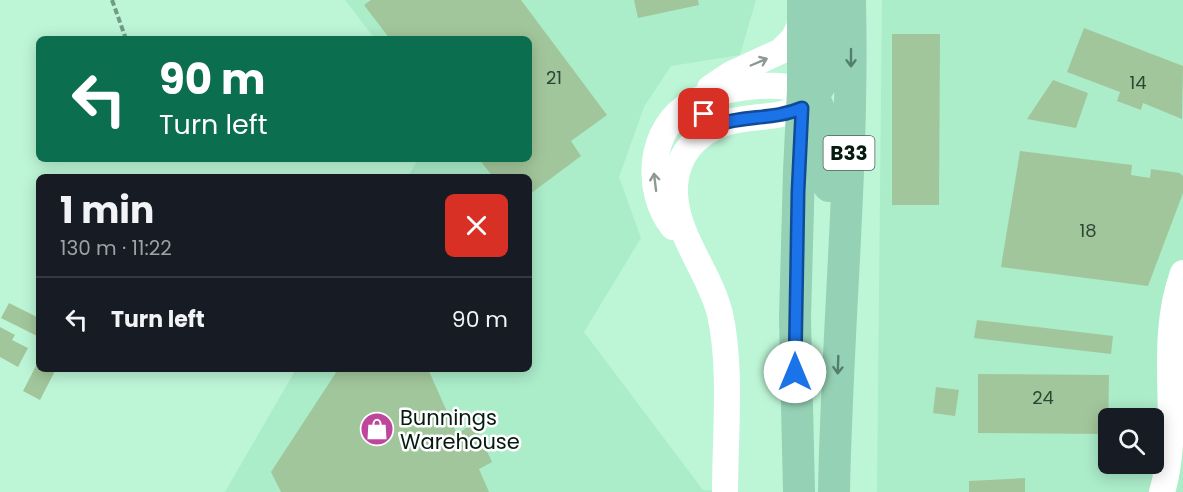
<!DOCTYPE html>
<html lang="en">
<head>
<meta charset="utf-8">
<style>
  body { margin:0; font-family:Poppins,sans-serif; background:#20242c; color:#f1f3f6; height:100vh; display:flex; flex-direction:column; font-size:22px; white-space:nowrap }
  * { box-sizing:border-box; margin:0 }
  p { font-size:20px; color:#9ea1a6 }
  .icon { flex:none; width:33px; height:33px; fill:none; stroke:currentColor; stroke-width:2; stroke-linecap:round; stroke-linejoin:round }
  .map { position:relative; flex:1; overflow:hidden }
  .details { position:absolute; left:36px; top:174px; width:496px; height:198px; display:flex; flex-direction:column; background:#171b24; border-radius:9px; box-shadow:0 3px 15px #0003 }
  .details>* { flex:none }
  .guide { position:absolute; left:36px; top:36px; width:496px; height:126px; border-radius:9px; box-shadow:0 3px 15px #0003; background:#0b6e4f; color:#fff; overflow:hidden }
  .fabs { position:absolute; left:1098px; top:408px; display:grid; gap:12px }
  .fabs a { display:grid; place-items:center; width:66px; height:66px; border-radius:9px; background:#171b24; box-shadow:0 3px 15px #0003; font-size:30px }
  .pin { position:absolute; display:grid; place-items:center; width:51px; height:51px; color:#fff; margin:-26px; border-radius:12px; box-shadow:0 3px 9px #0006 }
  .me { position:absolute; width:66px; margin:-33px; rotate:0deg; stroke-linejoin:round; filter:drop-shadow(0 0 4px #0008) }
  .turn { display:flex; align-items:center; gap:21px; height:126px; padding:0 24px; font-size:27px }
  .turn .icon { width:78px; height:78px; stroke-width:2.5 }
  .turn b { display:block; font-size:42px; line-height:51px }
  .round { display:grid; place-items:center; flex:none; width:63px; height:63px; border-radius:9px; background:#20242c }
  .overview { display:flex; align-items:center; justify-content:space-between; height:102px; padding:0 24px }
  h1 { font-size:36px; font-weight:700; line-height:45px }
  ul { padding:0; list-style:none }
  li { display:flex; align-items:center; gap:18px; height:84px; padding:0 24px; border-top:2px solid #363941 }
  li div { flex:1 }
  li b { display:block; font-size:22px }
  li em { font-style:normal }
  .map>svg:first-child { display:block }
</style>
</head>
<body>
<div class="map">
<svg width="1183" height="492" viewBox="0 0 1183 492">
  <rect width="100%" height="100%" fill="#bdf6d7"/>
  <path fill="#abecc9" fill-rule="evenodd" d="M345,0H756L740,55L671,66L644,107L619,177L641,238L584,332L703,490L745,492H225L296,369H530V177H408L418,159H530V39H375Z
    M882,0H1183V492H877ZM1108,418H1154V464H1108Z"/>
  <path fill="#a2c69b" d="M371,0H521L607,115L571,141L581,156L530,194V177H493L479,159H530V39H390L364,5Z
    M634,0H698L699,5L638,18Z
    M1084,28L1183,66L1182,119L1143,103L1141,110L1117,101L1120,92L1067,72Z
    M892,34H940L939,205H892Z
    M1053,80L1088,93L1076,128L1027,119Z
    M1020,151L1132,165L1131,175L1150,178L1151,169L1180,173L1183,176V193L1148,286L1001,267Z
    M9,303L39,318V337L1,318Z
    M977,320L1113,336L1111,354L974,338Z
    M0,327L15,335L12,340L28,348L18,367L0,357Z
    M39,360V369H56L40,400L23,391Z
    M342,369H428L457,434L474,423L492,462L479,469L489,492H281L271,472L337,371Z
    M978,374L1109,375L1108,434L978,433Z
    M936,387L959,390L955,416L933,413Z
    M1025,478V492H969V481Z"/>
  <g fill="none" stroke-linecap="round" stroke-linejoin="round">
    <path stroke="#719b85" stroke-width="4" stroke-dasharray="6 3" stroke-linecap="butt" d="M112,0L126,39"/>
    <path stroke="#fff" stroke-width="26" d="M710,88L731,74L781,51L793,39L804,18
      M673,227C644,191 648,127 692,103C721,87 772,81 803,90
      M725,492C725,436 732,368 720,314C710,273 677,237 675,194C674,174 681,154 695,141C729,109 763,124 802,108
      M1162,492C1183,423 1156,347 1183,273"/>
    <path stroke="#95d1b5" stroke-width="32" d="M803,90C828,101 830,162 829,186
      M802,108C836,76 829,42 829,0
      M799,492L795,318L799,171L803,90V0
      M834,492C837,328 854,164 850,0"/>
  </g>
  <defs><path id="oneway-shaft" d="M-6 0H5M1.5-3L5.5 0L1.5 3" fill="none" stroke-width="1.6" stroke-linecap="round" stroke-linejoin="round" transform="scale(1.5)"/></defs>
  <g stroke="#547f6b">
    <use href="#oneway-shaft" transform="translate(851 58) rotate(90)"/>
    <use href="#oneway-shaft" transform="translate(838 365) rotate(92)"/>
  </g>
  <g stroke="#8e9894">
    <use href="#oneway-shaft" transform="translate(759 62) rotate(-23)"/>
    <use href="#oneway-shaft" transform="translate(655 182) rotate(-97)"/>
  </g>
  <g fill="none" stroke-linecap="round" stroke-linejoin="round">
    <defs>
      <path id="route" d="M704,114L716,125C744,115 774,120 802,108L798,192L795,372"/>
    </defs>
    <use href="#route" stroke="#114b97" stroke-width="15"/>
    <use href="#route" stroke="#1a73e8" stroke-width="10"/>
  </g>
  <defs>
    <symbol id="shop-disc" viewBox="-11 -11 22 22"><circle r="9.5" fill="#be479c" stroke="#fff"/><path d="M-5-2.5h2.3a2.7 3.5 0 0 1 5.4 0H5L5.5 6h-11ZM-1.5-2.5h3a1.5 2.3 0 0 0-3 0Z" fill="#fff"/></symbol>
  </defs>
  <g fill-rule="evenodd">
    <use href="#shop-disc" x="358" y="410" width="38" height="38"/>
  </g>
  <g text-anchor="middle" dominant-baseline="central" stroke-width="5" stroke-linejoin="round" paint-order="stroke">
    <g font-size="18" fill="#2c4634">
      <text x="554" y="77">21</text>
      <text x="1138" y="82">14</text>
      <text x="1088" y="230">18</text>
      <text x="1043" y="397">24</text>
    </g>
    <rect fill="#fff" stroke="#505f58" stroke-width="1.5" x="823.5" y="136" width="51" height="34" rx="4.5"/>
    <g font-size="20" font-weight="bold" fill="#051b11">
      <text x="849" y="153">B33</text>
    </g>
    <g font-size="21" fill="#051b11" stroke="#fff" text-anchor="start">
      <text x="400" y="417">Bunnings<tspan x="400" dy="24">Warehouse</tspan></text>
    </g>
  </g>
</svg>
<div class="fabs">
<a><svg class="icon" aria-label="search" viewBox="0 0 24 24"><circle cx="10" cy="10" r="6"/><path d="M15 15l6 6"/></svg></a>
</div>
<div class="pin" style="left:704px;top:114px;background:#d93025"><svg class="icon" aria-label="arrive" viewBox="0 0 24 24"><path d="M6 21V4h12l-3 4 3 4H6"/></svg></div>
<svg class="me" style="left:795px;top:372px" viewBox="-20 -20 40 40"><circle r="19" fill="#fff"/><path d="M0-13L10 11 0 6-10 11z" fill="#1a73e8"/></svg>
<div class="guide">
<div class="turn"><svg class="icon" aria-label="left" viewBox="0 0 24 24"><path d="M17 20v-9H6M10 6l-5 5 5 5"/></svg><div><b>90 m</b>Turn left</div></div>
</div>
<section class="details">
<div class="overview"><div><h1>1 min</h1><p>130 m · 11:22</p></div><a class="round" style="background:#d93025;color:#fff"><svg class="icon" aria-label="close" viewBox="0 0 24 24"><path d="M6 6l12 12M18 6L6 18"/></svg></a></div>
<ul>
<li><svg class="icon" aria-label="left" viewBox="0 0 24 24"><path d="M17 20v-9H6M10 6l-5 5 5 5"/></svg><div><b>Turn left</b></div><em>90 m</em></li>
</ul>
</section>
</div>
</body>
</html>
